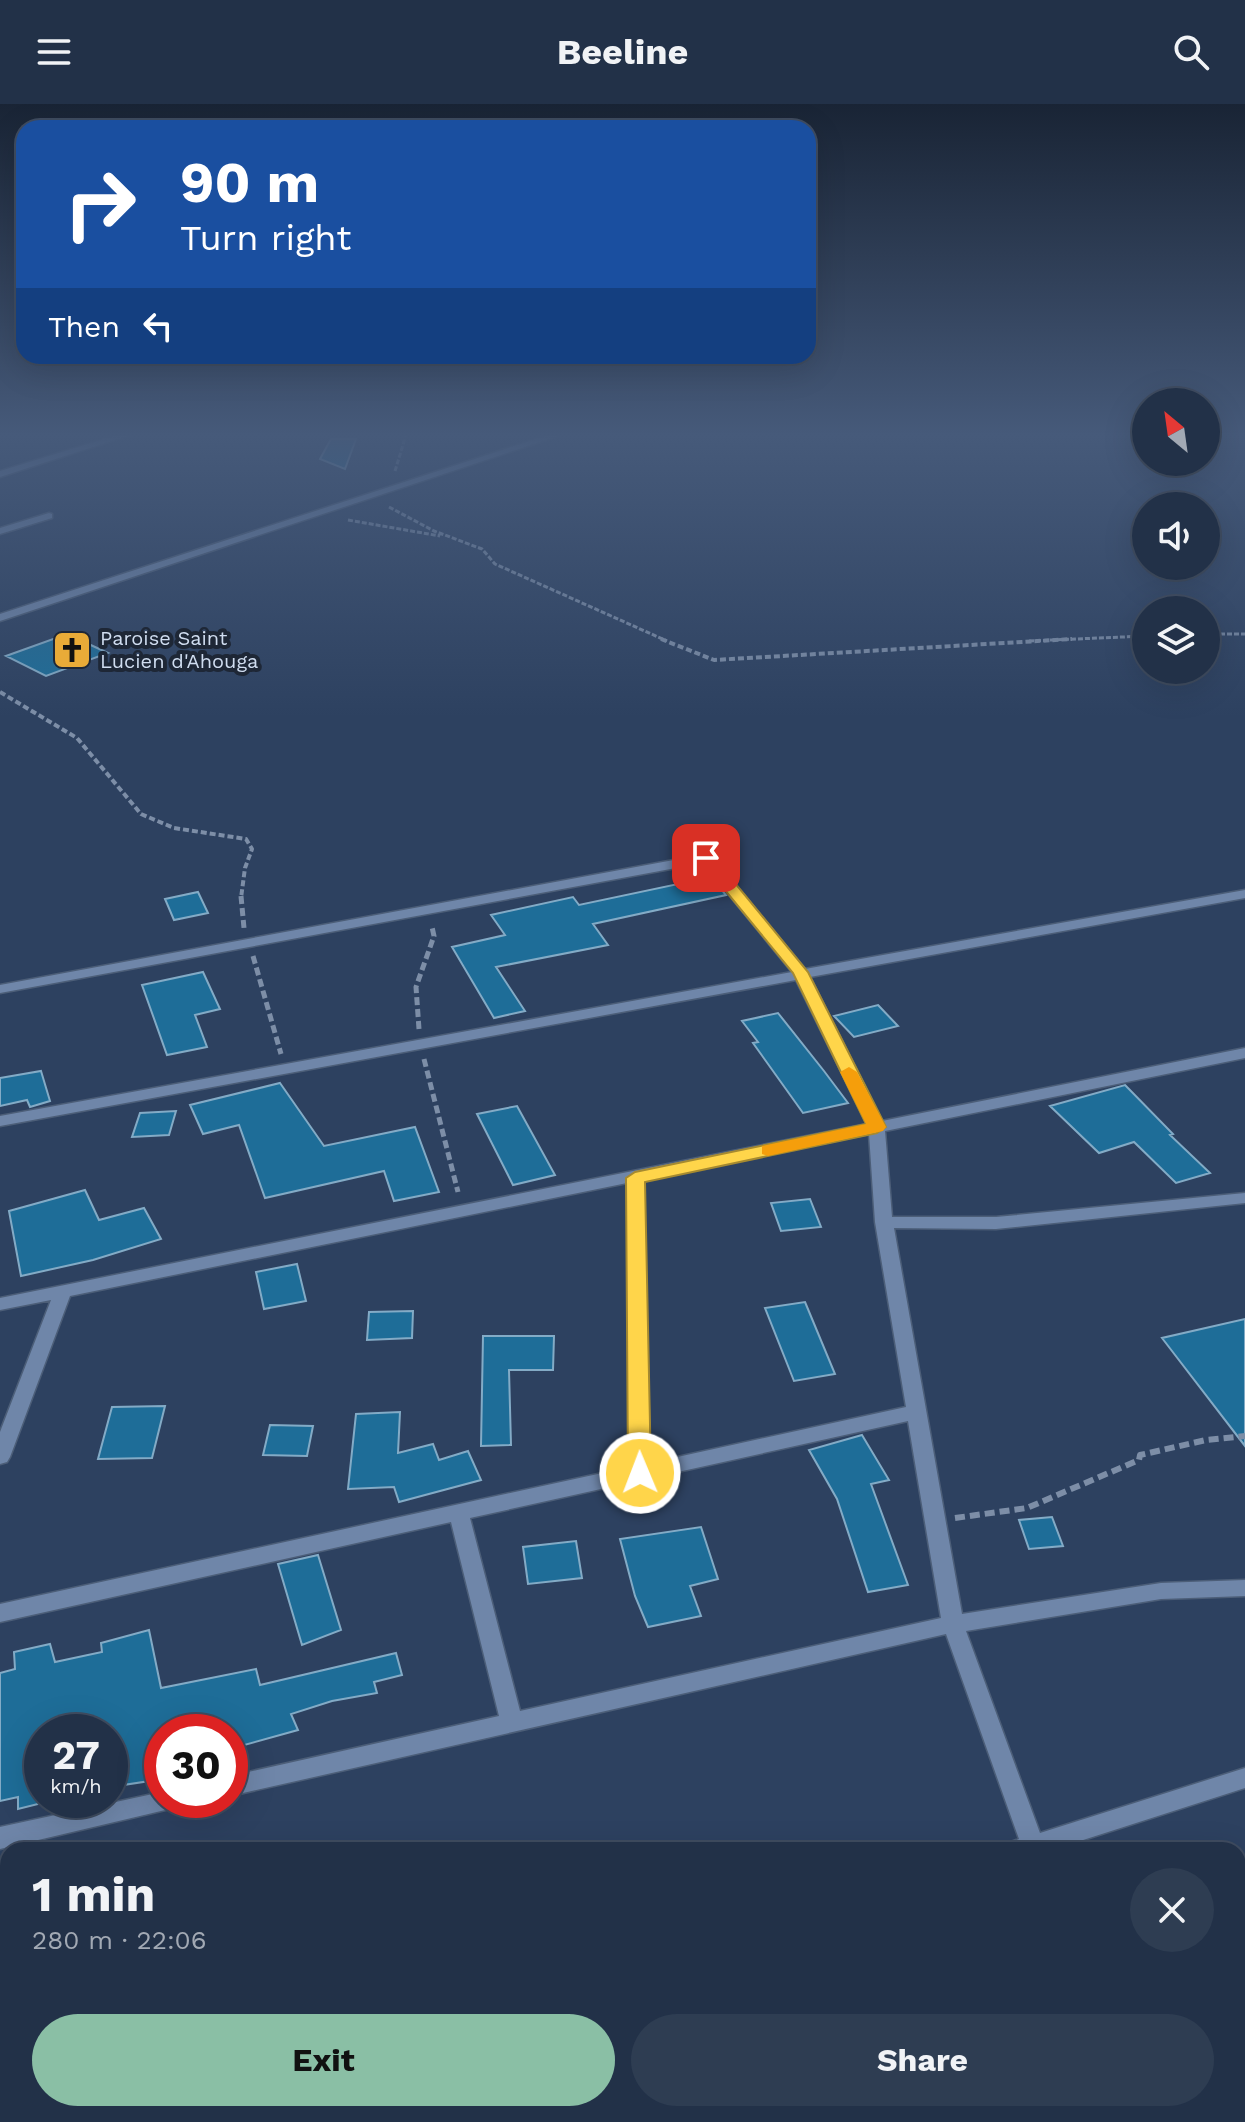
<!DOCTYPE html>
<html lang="en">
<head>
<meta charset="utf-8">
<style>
  body { margin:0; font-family:"Work Sans",sans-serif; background:#2e3d52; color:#f1f3f6; height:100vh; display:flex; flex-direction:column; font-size:30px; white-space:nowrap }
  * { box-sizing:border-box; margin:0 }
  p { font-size:26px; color:#a2a9b4 }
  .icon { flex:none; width:44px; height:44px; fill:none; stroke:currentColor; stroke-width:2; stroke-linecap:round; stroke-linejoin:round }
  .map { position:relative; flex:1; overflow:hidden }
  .side { position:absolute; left:0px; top:1738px; width:1246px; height:280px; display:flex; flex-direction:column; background:#223148; border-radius:24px 24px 0 0; box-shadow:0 8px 32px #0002,0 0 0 2px #3f4c60 }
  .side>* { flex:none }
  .top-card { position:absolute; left:16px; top:16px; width:800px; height:244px; border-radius:24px; box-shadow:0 8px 32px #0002,0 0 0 2px #3f4c60; background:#1a4fa0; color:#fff; overflow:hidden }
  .needle { width:52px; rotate:331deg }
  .tools { position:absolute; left:1132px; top:284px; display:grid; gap:16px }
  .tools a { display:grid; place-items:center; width:88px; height:88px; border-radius:50%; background:#223148; box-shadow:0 8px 32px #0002,0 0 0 2px #3f4c60; font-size:40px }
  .speed { position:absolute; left:24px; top:1610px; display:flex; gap:16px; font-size:40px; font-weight:700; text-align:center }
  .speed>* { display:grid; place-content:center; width:104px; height:104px; border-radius:50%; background:#223148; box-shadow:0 8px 32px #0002,0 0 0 2px #3f4c60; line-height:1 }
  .speed small { font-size:20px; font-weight:400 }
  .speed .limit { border:12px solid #d22; background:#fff; color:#111 }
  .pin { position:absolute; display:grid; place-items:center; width:68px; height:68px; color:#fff; margin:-34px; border-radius:16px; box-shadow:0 4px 12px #0006 }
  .me { position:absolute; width:88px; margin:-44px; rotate:359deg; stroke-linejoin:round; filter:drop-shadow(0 0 6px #0008) }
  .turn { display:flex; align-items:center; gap:28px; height:168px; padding:0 32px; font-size:36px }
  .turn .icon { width:104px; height:104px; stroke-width:2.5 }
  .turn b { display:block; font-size:56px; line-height:68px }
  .then { display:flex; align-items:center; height:76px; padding:0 32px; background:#0003; gap:16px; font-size:30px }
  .round { display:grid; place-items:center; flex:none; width:84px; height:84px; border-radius:42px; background:#2e3d52 }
  .headline { display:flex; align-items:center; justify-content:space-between; height:136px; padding:0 32px }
  h1 { font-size:48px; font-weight:700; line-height:60px }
  .primary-button { display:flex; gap:16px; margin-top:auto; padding:16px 32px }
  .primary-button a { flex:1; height:92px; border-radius:48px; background:#8abfa5; color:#111; font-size:32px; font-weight:700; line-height:92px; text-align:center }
  .primary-button a+a { background:#2e3d52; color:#f1f3f6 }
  header { display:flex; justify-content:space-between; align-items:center; height:104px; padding:0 32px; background:#223148; font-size:36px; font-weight:700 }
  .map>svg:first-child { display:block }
</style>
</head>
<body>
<header><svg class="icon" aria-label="menu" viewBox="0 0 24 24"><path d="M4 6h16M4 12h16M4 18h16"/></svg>Beeline<svg class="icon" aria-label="search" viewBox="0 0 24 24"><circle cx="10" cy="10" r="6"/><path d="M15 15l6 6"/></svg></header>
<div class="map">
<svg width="1245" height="2018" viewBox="0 0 1245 2018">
  <rect width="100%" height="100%" fill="#2d4160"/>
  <path fill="#1e6d98" stroke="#83abc6" stroke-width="2" d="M331,335H356L345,365L320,355Z
    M67,530L108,549L46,572L6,552Z
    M711,773L726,791L593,820L608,841L496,863L525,907L494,914L452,843L505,831L491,811L573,793L579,801Z
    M198,788L208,809L174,816L165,795Z
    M203,868L220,905L195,911L207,943L167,951L142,881Z
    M878,901L898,922L854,933L834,912Z
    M778,909L824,967L848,999L803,1009L753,939L758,938L742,917Z
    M41,967L50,997L30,1003L27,996L0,1002V974Z
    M280,979L324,1042L415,1023L439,1088L394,1097L384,1067L265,1094L239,1021L203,1030L190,1001Z
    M1125,981L1173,1030L1170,1031L1210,1069L1176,1079L1134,1038L1099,1049L1050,1002Z
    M517,1002L555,1071L513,1081L477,1010Z
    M176,1007L169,1031L132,1033L140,1009Z
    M85,1086L99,1116L144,1104L161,1135L93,1156L21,1172L9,1107Z
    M810,1095L821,1123L781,1127L771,1099Z
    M297,1160L306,1197L264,1205L256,1168Z
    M805,1198L835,1270L794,1277L765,1204Z
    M413,1207L412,1234L367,1236L369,1208Z
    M1245,1215V1342L1162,1234Z
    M483,1232H554L553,1266H509L511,1341L481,1342Z
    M165,1302L152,1354L98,1355L112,1303Z
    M400,1308L398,1349L433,1340L439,1356L468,1347L481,1376L399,1398L394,1383L348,1385L356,1310Z
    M270,1321L313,1322L307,1352L263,1351Z
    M862,1331L889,1376L871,1380L908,1481L868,1488L837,1395L809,1346Z
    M1052,1413L1063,1442L1029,1445L1019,1416Z
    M701,1423L718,1475L690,1482L701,1512L648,1523L635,1492L620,1435Z
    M576,1437L582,1474L528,1480L523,1443Z
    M318,1451L341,1526L302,1541L278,1460Z
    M149,1526L161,1584L256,1565L260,1581L396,1549L402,1571L374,1578L377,1589L332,1597L291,1610L298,1626L230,1645V1628H162V1651L156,1676L110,1683V1628H42V1699L18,1705V1693L0,1697V1569L15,1565L14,1548L50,1540L55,1558L102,1548L101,1539Z"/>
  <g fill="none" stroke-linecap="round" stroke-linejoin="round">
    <defs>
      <path id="street" d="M117,331H130L0,373V367Z
        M548,331H561L0,517V510Z
        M49,409L52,410V414L0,430V424Z
        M706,750L711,751L805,865L1245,786V794L810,873L882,1017L1245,944V954L885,1027L892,1113H996L1245,1089V1099L996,1125L894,1124L962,1510L1161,1479L1245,1476V1492L1161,1495L966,1527L1040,1729L1245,1664V1684L1052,1746H1007L1011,1738L1019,1735L946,1530L230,1692V1672L499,1612L451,1418L0,1518V1500L630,1363L627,1079L70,1192L10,1353L7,1358L0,1360V1328L51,1196L0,1206V1194L867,1020L796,876L0,1022V1012L792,868L703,759L0,889V881ZM869,1030L875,1118L906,1303L650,1359L643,1076ZM908,1317L941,1514L520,1607L470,1414Z
        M162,1688V1696H182L178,1703L0,1745V1723Z
        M160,2010H207L204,2018H157Z
        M1184,2010H1212L1215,2018H1187Z"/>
    </defs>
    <use href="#street" stroke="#4c5e78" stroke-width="3"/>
    <path stroke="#7d8ea7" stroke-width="3" stroke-dasharray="5 2" stroke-linecap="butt" d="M395,367L406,331
      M389,403L434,427L482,445L495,460L667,537
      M348,416L440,432
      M1206,530H1245
      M1029,537L1146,532"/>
    <path stroke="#7d8ea7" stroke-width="4" stroke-dasharray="6 3" stroke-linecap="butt" d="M661,535L714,556L1072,535
      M0,588L77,634L141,710L174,724L246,735L252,745L245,764L241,794"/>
    <path stroke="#7d8ea7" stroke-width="5" stroke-dasharray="8 4" stroke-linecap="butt" d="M241,792L244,824
      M253,852L281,950
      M419,925L416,883L434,832L432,823
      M424,955L458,1088"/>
    <path stroke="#7d8ea7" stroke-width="6" stroke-dasharray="10 5" stroke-linecap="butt" d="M955,1414L1027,1404L1139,1356L1140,1351L1206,1336L1245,1332"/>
    <use href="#street" fill="#6f86a9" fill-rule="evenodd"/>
  </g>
  <linearGradient id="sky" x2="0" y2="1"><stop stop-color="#192435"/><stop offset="0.54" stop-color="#465a7a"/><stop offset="1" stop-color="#465a7a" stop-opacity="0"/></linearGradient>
  <rect width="1245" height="613" fill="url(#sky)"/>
  <path fill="#ffd54a" stroke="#a68a30" stroke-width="2" d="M706,749L712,751L808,868L886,1023L877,1029L645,1078L651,1369L640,1378L628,1369L626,1074L635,1068L866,1020L793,869L701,757V751Z"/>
  <path fill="#f59e0b" d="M849,963L857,968L886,1023L883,1027L768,1052L762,1050V1042L866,1020L840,968Z"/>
  <defs>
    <symbol id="church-square" viewBox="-11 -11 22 22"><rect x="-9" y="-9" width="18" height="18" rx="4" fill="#e9ab38" stroke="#1e2736"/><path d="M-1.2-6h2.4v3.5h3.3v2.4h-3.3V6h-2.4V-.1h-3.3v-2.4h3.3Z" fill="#111"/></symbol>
  </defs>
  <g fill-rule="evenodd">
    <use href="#church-square" x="50" y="524" width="44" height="44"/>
  </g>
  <g text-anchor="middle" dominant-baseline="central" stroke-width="8" stroke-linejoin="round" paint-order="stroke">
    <g font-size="20" fill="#d0ddf0" stroke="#1e2736" text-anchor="start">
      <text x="100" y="534">Paroise Saint<tspan x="100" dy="23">Lucien d'Ahouga</tspan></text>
    </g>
  </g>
</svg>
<div class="tools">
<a><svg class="needle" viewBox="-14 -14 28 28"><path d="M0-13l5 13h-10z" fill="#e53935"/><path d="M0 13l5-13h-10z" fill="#a2a9b4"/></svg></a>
<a><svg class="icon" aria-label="sound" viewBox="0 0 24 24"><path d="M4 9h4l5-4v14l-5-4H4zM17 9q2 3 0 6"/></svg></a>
<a><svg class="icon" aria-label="layers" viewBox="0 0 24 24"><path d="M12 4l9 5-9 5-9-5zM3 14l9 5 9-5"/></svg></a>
</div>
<div class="speed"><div>27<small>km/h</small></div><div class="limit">30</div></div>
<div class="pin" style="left:706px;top:754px;background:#d93025"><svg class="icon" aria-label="arrive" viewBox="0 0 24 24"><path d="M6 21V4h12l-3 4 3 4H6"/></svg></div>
<svg class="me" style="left:640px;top:1369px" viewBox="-20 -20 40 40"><circle r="17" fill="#ffd54a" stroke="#fff" stroke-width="3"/><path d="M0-11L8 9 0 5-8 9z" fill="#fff"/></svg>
<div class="top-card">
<div class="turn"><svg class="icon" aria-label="right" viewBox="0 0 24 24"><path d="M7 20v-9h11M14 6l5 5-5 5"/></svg><div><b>90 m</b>Turn right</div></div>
<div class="then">Then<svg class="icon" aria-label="left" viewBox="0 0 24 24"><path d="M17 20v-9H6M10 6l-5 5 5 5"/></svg></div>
</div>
<section class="side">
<div class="headline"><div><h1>1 min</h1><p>280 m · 22:06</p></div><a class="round"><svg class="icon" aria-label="close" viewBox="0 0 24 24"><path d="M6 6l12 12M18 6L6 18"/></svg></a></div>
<div class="primary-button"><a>Exit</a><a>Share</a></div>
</section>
</div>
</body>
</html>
